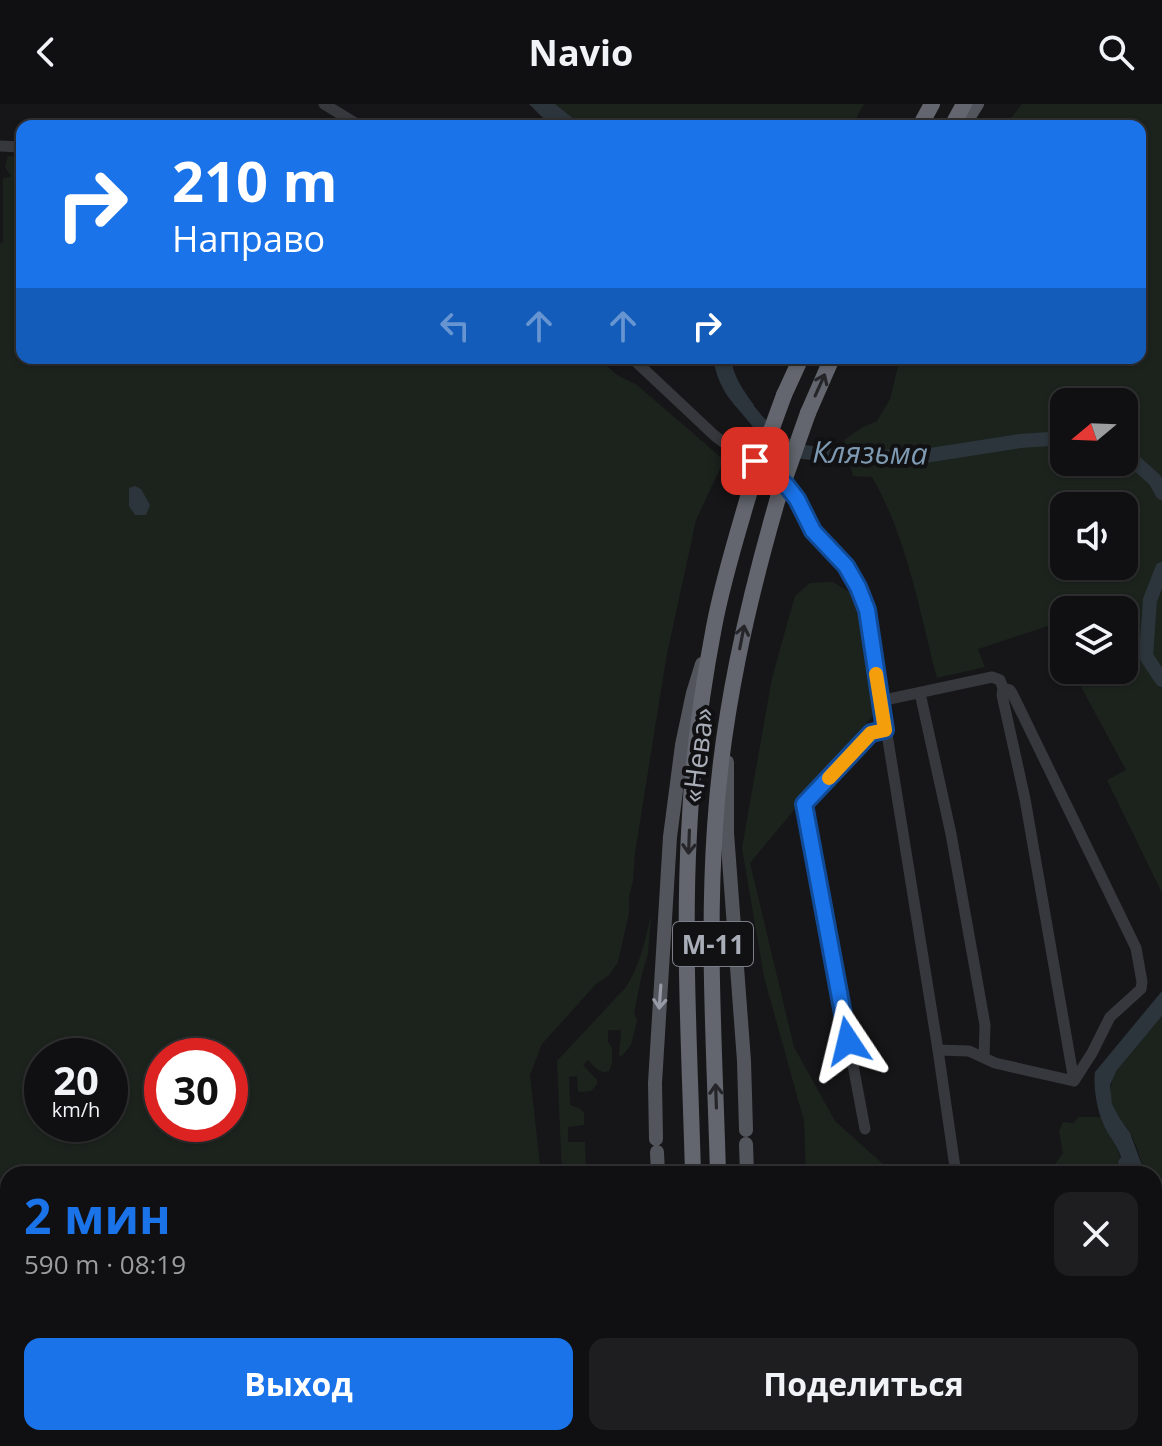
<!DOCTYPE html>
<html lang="ru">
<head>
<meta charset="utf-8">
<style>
  body { margin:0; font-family:"Open Sans",sans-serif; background:#1e1e20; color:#f1f3f6; height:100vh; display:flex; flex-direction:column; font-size:30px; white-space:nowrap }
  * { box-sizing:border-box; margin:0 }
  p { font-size:26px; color:#9c9d9f }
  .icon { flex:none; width:44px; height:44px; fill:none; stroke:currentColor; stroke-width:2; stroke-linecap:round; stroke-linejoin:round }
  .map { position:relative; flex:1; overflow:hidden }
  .side { position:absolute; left:0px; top:1062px; width:1162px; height:280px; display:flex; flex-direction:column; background:#101012; border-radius:24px 24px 0 0; box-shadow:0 2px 6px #0004,0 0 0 2px #303032 }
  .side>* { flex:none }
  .hud { position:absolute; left:16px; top:16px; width:1130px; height:244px; border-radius:16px; box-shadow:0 2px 6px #0004,0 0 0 2px #303032; background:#1a73e8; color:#fff; overflow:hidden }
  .needle { width:52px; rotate:251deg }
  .fabs { position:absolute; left:1050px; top:284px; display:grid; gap:16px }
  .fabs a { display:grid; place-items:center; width:88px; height:88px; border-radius:16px; background:#101012; box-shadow:0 2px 6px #0004,0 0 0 2px #303032; font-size:40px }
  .speed { position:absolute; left:24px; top:934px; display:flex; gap:16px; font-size:40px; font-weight:700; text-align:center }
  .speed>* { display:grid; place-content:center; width:104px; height:104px; border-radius:50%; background:#101012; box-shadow:0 2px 6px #0004,0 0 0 2px #303032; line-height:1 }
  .speed small { font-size:20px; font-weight:400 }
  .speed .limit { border:12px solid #d22; background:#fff; color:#111 }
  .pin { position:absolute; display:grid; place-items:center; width:68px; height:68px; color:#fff; margin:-34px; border-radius:16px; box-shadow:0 4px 12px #0006 }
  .me { position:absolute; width:88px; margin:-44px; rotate:350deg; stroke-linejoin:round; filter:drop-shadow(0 0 6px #0008) }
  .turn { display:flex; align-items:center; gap:28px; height:168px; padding:0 24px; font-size:36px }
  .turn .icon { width:104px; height:104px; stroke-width:2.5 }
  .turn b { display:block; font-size:56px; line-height:68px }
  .lanes { display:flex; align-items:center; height:76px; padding:0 24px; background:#0003; justify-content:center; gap:40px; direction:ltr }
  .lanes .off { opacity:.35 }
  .round { display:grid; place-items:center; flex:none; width:84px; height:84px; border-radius:16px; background:#1e1e20 }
  .overview { display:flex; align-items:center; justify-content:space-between; height:136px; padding:0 24px }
  h1 { font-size:48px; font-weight:700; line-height:60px; color:#1a73e8 }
  .primary-button { display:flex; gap:16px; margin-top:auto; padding:16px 24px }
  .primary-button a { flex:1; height:92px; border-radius:16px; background:#1a73e8; color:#fff; font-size:32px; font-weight:700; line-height:92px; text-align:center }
  .primary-button a+a { background:#1e1e20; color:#f1f3f6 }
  header { display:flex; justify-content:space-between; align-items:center; height:104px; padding:0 24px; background:#101012; font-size:36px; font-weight:700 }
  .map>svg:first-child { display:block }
</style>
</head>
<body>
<header><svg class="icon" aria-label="back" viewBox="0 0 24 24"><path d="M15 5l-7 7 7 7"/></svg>Navio<svg class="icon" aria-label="search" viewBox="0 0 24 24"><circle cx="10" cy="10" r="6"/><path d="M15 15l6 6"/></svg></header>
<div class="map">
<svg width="1162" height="1342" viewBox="0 0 1162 1342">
  <rect width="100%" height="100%" fill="#161618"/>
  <path fill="#1c231d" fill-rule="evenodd" d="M555,0H864L852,22H583Z
    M1022,0H1162V789L1107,676L1126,666L1072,566H1124V506H1064V550L1048,522L978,545L985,563L937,574C919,506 907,433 872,373L853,372L844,336L863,323L877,317L890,295L899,258V254H1140V22H1005ZM1064,298H1124V358H1064ZM1064,402H1124V462H1064Z
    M8,52L22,53V254H598L617,271L637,281L724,356L696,416L666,555L635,749L633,777L629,793V809L618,858L609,871L596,880L542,940L530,971L541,1070H8V1334H488L485,1342H0V139L3,138V75L11,72L5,63ZM42,952H110V1020H42ZM162,952H230V1020H162Z
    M833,478L856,492L875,609L750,759L794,943L835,1017L894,1070H806L804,1017L764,873L742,744L772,574L795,492L810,479Z
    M651,811L648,850L642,870L634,909L637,917L631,941L621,953L619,951L621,926H608V938L612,944V959L609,967C600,971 594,962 588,956L583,961L597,976V980L591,987L578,988L577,972L569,973L570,1001L580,1005L584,1009V1021L568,1023V1038H585L586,1070H562L557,957L626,883C640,861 645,837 651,811Z
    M1162,912V1306L1154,1309V1174C1161,1153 1158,1150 1154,1130C1151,1115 1154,1086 1154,1070H1143C1142,1056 1136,1038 1128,1026C1126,1022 1122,1019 1120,1016C1109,999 1107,983 1117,966Z
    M1079,1013H1102C1105,1032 1123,1042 1120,1063L1129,1070H1048L1063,1049L1059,1027L1063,1018L1073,1019Z
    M535,1334H671V1342H533Z
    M760,1334H849L851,1342H761Z
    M883,1334H945L943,1342H886Z"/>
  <path fill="#2c353c" d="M529,0H555L583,22H551Z
    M713,254H731C733,272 743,286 754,301L747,313C728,297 717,279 713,254Z
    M135,382L141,385L150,401L146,411H135L129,402V384Z
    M1162,887V912L1117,966L1110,981L1112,1000L1120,1015L1130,1029L1144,1067L1143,1070C1132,1070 1122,1070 1118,1058L1121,1053C1117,1040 1108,1032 1103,1019C1097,1005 1093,983 1095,968Z"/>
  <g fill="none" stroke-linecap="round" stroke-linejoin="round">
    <path stroke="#2c353c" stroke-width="2" d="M1154,1252L1162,1250"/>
    <path stroke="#2c353c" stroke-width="14" d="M739,295L758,318L778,336L797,347L833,352L918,353L1020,337L1064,334
      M1124,348L1155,376L1162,389
      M1162,465L1150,496L1146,552L1162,576"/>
    <path stroke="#37383d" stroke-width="11" d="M324,0L360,22
      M0,42L22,43
      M632,254L715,332L735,347L755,357L787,382L797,395L813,427L846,462L858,483L867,506L938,946L956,1070
      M1003,584L1010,586L1012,589L1136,844L1142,878L1141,885L1110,913L1092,949L1074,977L1025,695L1002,591Z
      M920,589L951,730L985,921L984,954
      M880,597L992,573L1000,576L1003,584
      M938,946L969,947L995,959L1074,977
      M865,1025L804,700L871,629L885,626
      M1019,1334L1023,1342"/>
    <path stroke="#53555c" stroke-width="14" d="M963,22L977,0
      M727,658V729L744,957L746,1026
      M656,1035L655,979L670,733L682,641L693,589L702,560
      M746,1040L747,1070
      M657,1048L658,1070
      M523,1342L525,1334
      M680,1342V1334
      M750,1342L751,1334
      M953,1342L955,1334"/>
    <path stroke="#63666e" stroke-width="16" d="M920,22L932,0
      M952,22L964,0
      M784,291L801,254
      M808,309L832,254
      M693,1070C690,957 683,842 689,729C692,660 701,591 714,523C723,474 739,425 753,376
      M718,1070C715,955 707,838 715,723C722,611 747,501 778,394
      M702,1334V1342
      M727,1334L728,1342
      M1137,1342L1162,1333"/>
    <path stroke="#63666e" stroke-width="16" d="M753,376L784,291
      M778,394L808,309"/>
  </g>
  <defs><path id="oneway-shaft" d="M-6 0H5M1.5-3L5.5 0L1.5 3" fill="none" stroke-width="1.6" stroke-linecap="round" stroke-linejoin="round" transform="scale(2)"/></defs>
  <g stroke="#26262a">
    <use href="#oneway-shaft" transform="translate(820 281) rotate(-66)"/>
    <use href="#oneway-shaft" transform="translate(742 533) rotate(-79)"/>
    <use href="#oneway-shaft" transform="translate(689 738) rotate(92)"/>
    <use href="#oneway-shaft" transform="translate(716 992) rotate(-92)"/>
  </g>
  <use stroke="#979ba6" href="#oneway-shaft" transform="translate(660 893) rotate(94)"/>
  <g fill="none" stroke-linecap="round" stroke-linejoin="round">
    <defs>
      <path id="route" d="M755,357L787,382L797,395L813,427L846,462L858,483L867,506L885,626L871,629L804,700L848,937"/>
    </defs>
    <use href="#route" stroke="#114b97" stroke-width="20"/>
    <use href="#route" stroke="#1a73e8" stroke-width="14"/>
    <path stroke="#f59e0b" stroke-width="14" d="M829,674L871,629L885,626L876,570"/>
  </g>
  <g text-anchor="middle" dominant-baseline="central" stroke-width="8" stroke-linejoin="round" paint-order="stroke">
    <rect fill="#111113" stroke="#7b7e86" stroke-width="2" x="673" y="818" width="80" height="44" rx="6"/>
    <g font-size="26" font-weight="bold" fill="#a8adb8">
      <text x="713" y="840">М-11</text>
    </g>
    <g font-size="28" fill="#a8adb8" stroke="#111113">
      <text transform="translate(697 651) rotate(-83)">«Нева»</text>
    </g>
    <g font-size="30" font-style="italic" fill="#7f9bb3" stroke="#111113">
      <text transform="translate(870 348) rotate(1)">Клязьма</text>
    </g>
  </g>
</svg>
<div class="fabs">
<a><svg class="needle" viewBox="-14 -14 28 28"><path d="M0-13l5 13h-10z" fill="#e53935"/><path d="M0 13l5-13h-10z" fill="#9c9d9f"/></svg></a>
<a><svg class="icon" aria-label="sound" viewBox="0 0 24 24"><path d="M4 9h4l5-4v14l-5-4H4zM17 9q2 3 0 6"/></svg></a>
<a><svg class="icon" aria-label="layers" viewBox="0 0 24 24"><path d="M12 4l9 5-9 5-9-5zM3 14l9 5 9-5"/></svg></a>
</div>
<div class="speed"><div>20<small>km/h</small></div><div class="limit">30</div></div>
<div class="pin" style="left:755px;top:357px;background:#d93025"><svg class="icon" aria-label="arrive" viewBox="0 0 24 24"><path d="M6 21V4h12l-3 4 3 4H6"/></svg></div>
<svg class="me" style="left:848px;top:937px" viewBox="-20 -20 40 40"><path d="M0-17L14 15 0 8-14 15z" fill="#1a73e8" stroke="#fff" stroke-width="4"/></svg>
<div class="hud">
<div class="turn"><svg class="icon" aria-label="right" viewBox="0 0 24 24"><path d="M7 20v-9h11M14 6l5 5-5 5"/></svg><div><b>210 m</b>Направо</div></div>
<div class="lanes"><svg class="icon off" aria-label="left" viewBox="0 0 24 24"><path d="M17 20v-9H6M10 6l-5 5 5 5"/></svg><svg class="icon off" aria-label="ahead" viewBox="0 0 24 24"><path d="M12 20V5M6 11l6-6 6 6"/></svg><svg class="icon off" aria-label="ahead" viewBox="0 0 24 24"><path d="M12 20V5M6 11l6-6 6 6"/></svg><svg class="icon" aria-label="right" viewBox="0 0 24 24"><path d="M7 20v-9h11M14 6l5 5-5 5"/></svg></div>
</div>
<section class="side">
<div class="overview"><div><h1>2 мин</h1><p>590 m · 08:19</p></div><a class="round"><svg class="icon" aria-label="close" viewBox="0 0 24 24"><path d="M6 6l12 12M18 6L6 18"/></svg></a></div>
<div class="primary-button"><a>Выход</a><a>Поделиться</a></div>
</section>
</div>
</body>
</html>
